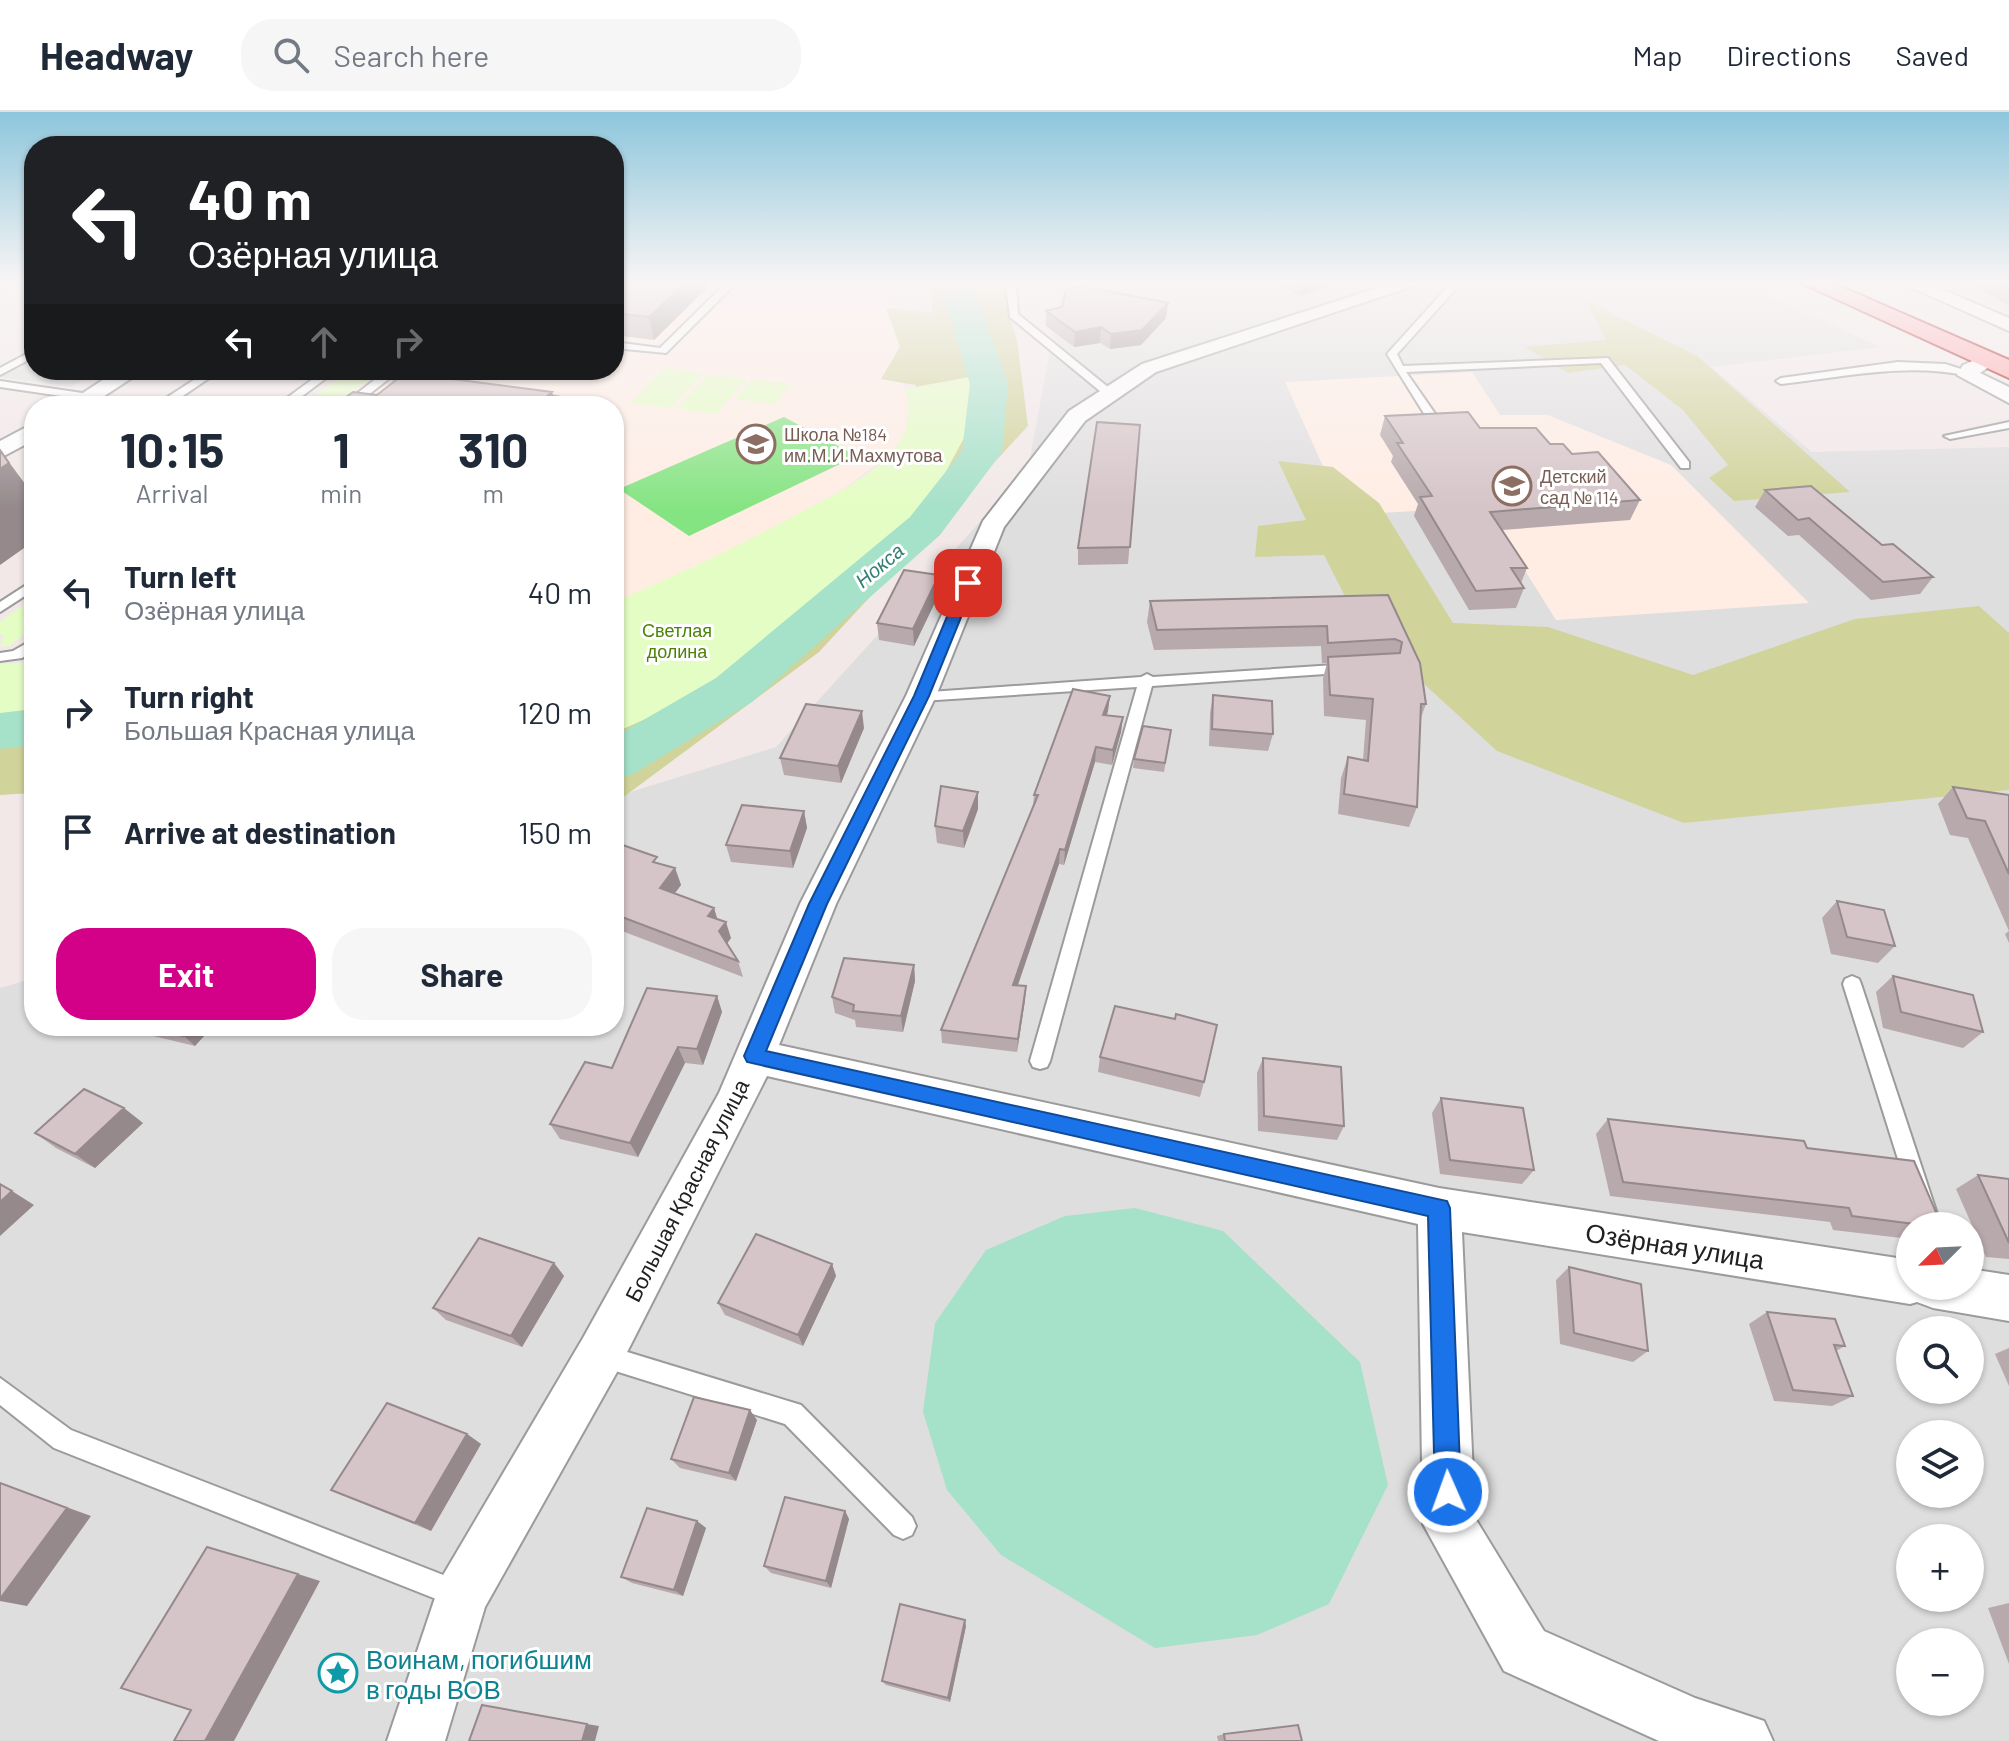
<!DOCTYPE html>
<html lang="en">
<head>
<meta charset="utf-8">
<style>
  body { margin:0; font-family:Barlow,sans-serif; background:#f6f6f7; color:#1f2937; height:100vh; display:flex; flex-direction:column; font-size:30px; white-space:nowrap }
  * { box-sizing:border-box; margin:0 }
  p { font-size:26px; color:#747a83 }
  .icon { flex:none; width:44px; height:44px; fill:none; stroke:currentColor; stroke-width:2; stroke-linecap:round; stroke-linejoin:round }
  .map { position:relative; flex:1; overflow:hidden }
  .side { position:absolute; left:24px; top:284px; width:600px; height:640px; display:flex; flex-direction:column; background:#fff; border-radius:32px; box-shadow:0 2px 6px #0004 }
  .side>* { flex:none }
  .guide { position:absolute; left:24px; top:24px; width:600px; height:244px; border-radius:32px; box-shadow:0 2px 6px #0004; background:#202124; color:#fff; overflow:hidden }
  .needle { width:52px; rotate:246deg }
  .controls { position:absolute; left:1896px; top:1100px; display:grid; gap:16px }
  .controls a { display:grid; place-items:center; width:88px; height:88px; border-radius:50%; background:#fff; box-shadow:0 2px 6px #0004; font-size:40px }
  .pin { position:absolute; display:grid; place-items:center; width:68px; height:68px; color:#fff; margin:-34px; border-radius:16px; box-shadow:0 4px 12px #0006 }
  .me { position:absolute; width:88px; margin:-44px; rotate:358deg; stroke-linejoin:round; filter:drop-shadow(0 0 6px #0008) }
  .turn { display:flex; align-items:center; gap:28px; height:168px; padding:0 32px; font-size:36px }
  .turn .icon { width:104px; height:104px; stroke-width:2.5 }
  .turn b { display:block; font-size:56px; line-height:68px }
  .lanes { display:flex; align-items:center; height:76px; padding:0 32px; background:#0003; justify-content:center; gap:40px; direction:ltr }
  .lanes .off { opacity:.35 }
  .eta { display:flex; justify-content:space-evenly; align-items:center; height:136px; text-align:center }
  .eta b { font-size:48px; font-weight:700; line-height:56px }
  .button { display:flex; gap:16px; margin-top:auto; padding:16px 32px }
  .button a { flex:1; height:92px; border-radius:32px; background:#d30088; color:#fff; font-size:32px; font-weight:700; line-height:92px; text-align:center }
  .button a+a { background:#f6f6f7; color:#1f2937 }
  ul { padding:0; list-style:none }
  li { display:flex; align-items:center; gap:24px; height:120px; padding:0 32px }
  li div { flex:1 }
  li b { display:block; font-size:30px }
  li em { font-style:normal }
  header { display:flex; align-items:center; gap:48px; box-sizing:border-box; height:112px; padding:0 40px; background:#fff; border-bottom:2px solid #e0e1e3 }
  header strong { font-size:38px }
  nav { display:flex; gap:44px; margin-inline-start:auto; font-size:28px }
  .search { width:560px; height:72px; background:#f6f6f7; display:flex; align-items:center; gap:20px; box-sizing:border-box; padding:0 28px; border-radius:32px; color:#747a83; font-size:30px }
  .map>svg:first-child { display:block }
</style>
</head>
<body>
<header>
<strong>Headway</strong>
<div class="search"><svg class="icon" aria-label="search" viewBox="0 0 24 24"><circle cx="10" cy="10" r="6"/><path d="M15 15l6 6"/></svg>Search here</div>
<nav><a>Map</a><a>Directions</a><a>Saved</a></nav>
</header>
<div class="map">
<svg width="2009" height="1629" viewBox="0 0 2009 1629">
  <rect width="100%" height="100%" fill="#f2e8e8"/>
  <path fill="#dfdedf" fill-rule="evenodd" d="M1059,169H1738L1880,235L1711,255L1812,340L2009,335V1629H0V876L34,866V914H614V685L776,635L1028,357L1059,190ZM1910,1114H1970V1174H1910ZM1910,1218H1970V1278H1910ZM1910,1322H1970V1382H1910ZM1910,1426H1970V1486H1910ZM1910,1530H1970V1590H1910Z
    M1935,169H2009V200Z"/>
  <path fill="#ffede4" d="M614,169H889L904,277L910,288L905,323L891,341L841,379L696,456L614,490V294H333L381,258H614Z
    M1472,260L1500,303H1548L1671,353L1809,491L1556,508L1485,395L1345,403L1285,270Z"/>
  <path fill="#d0d39a" d="M932,169H1008L1005,190L1017,228L1028,314L819,540L614,692V523L908,341L916,273L881,267L900,235L886,196L932,201Z
    M1587,189L1697,244L1850,380L1734,389L1709,366L1728,353L1683,298L1625,253L1568,261L1525,235L1606,228Z
    M1278,349L1333,355L1379,391L1453,511L1548,515L1693,563L1855,507L1979,494L2009,521V678L1684,711L1497,639L1359,512L1324,443L1255,445L1258,414L1306,408Z
    M34,569V681L0,683V572Z"/>
  <path fill="#e4fdc4" d="M665,256L703,261L671,296L630,291Z
    M350,258H381L333,294H300Z
    M708,262L747,267L716,302L676,297Z
    M980,263L982,292L918,412L722,573L614,621V490C677,464 736,435 796,403C828,386 868,367 893,339C907,323 914,297 904,277Z
    M752,267L791,272L775,292L735,287Z
    M34,485V515L9,534H0L4,524L0,522V510Z
    M34,550V630L0,629V552Z"/>
  <path fill="#85e482" d="M784,305L857,344L689,424L619,377Z"/>
  <path fill="#ddd" d="M1139,169H1218L1234,179L1271,169H1302L1315,177L1292,183L1306,193L1212,217Z
    M24,251L34,253V258L95,261L71,275L0,265Z"/>
  <path fill="#a6e1c9" d="M1135,1096L1223,1119L1360,1250L1388,1373L1329,1492L1257,1523L1155,1536L1001,1443L947,1378L923,1300L935,1211L986,1138L1065,1104Z"/>
  <g fill="none" stroke-linecap="round" stroke-linejoin="round">
    <path fill="#a6e1c9" fill-rule="evenodd" d="M939,169H971L1008,272L1002,340L940,423L752,590L633,662L614,668V625L716,566L910,405L962,339L970,272Z
      M34,597V633L0,637V601Z"/>
    <defs>
      <path id="lane" d="M0,169H11L0,176Z
        M728,169H738L666,241L614,236V230L660,236Z
        M1453,169H1463L1397,242L1403,254L1608,246L1689,350V356H1681L1601,251L1406,260L1438,306L1428,308L1387,242Z
        M1011,170L1016,173L1018,202L1114,280V284H1106L1010,205L1006,173Z
        M34,238V245L0,263V256Z
        M1898,250L1945,252L1974,261L1969,264C1905,250 1845,265 1781,272L1776,269L1781,266Z
        M99,258H129L133,261L128,264Z
        M209,258H221L168,294H154Z
        M325,258H337L289,294H276Z
        M387,258H399L397,261L427,268L422,271L390,266L354,294H341Z
        M0,269L89,282L94,285L89,288L0,275Z
        M530,280L586,291L592,294H569L526,285V281Z
        M2009,310V316L1950,327L1944,324Z
        M34,372V381L0,402V393Z
        M34,468V478L0,500V490Z
        M34,527V538L22,546L0,549V541L13,539Z
        M1350,552L1355,554V560L1152,574L1050,949L1047,955L1040,957L1033,955L1030,949L1137,575L921,589L914,584L916,581L1141,565L1147,562L1153,565Z
        M1852,864L1859,867L1861,872L1941,1114H1919L1843,872L1845,867Z
        M601,1232L801,1293L912,1405L916,1414L912,1423L903,1427L894,1423L785,1312L593,1252L589,1244L593,1236Z
        M0,1266L71,1318L469,1473L472,1483L469,1493L459,1496L54,1336L0,1293Z"/>
      <path id="street" d="M1399,169H1428L1156,260L1085,309L1004,415L936,584L836,792L779,933L1439,1076L1910,1148V1174H1970V1157L2009,1163V1209L1933,1196L1917,1190L1910,1192L1462,1120L1475,1406L1544,1519L1695,1586L1764,1609L1773,1629H1659L1504,1559L1423,1412L1418,1112L767,964L617,1260L485,1495L445,1629H387L442,1465L583,1226L719,981L800,792L906,584L983,409L1069,299L1142,252Z
        M1897,169H1923L2009,206V219Z
        M1989,242L1999,248L1980,261L2009,275V291L1957,263L1963,253Z
        M118,258H144L89,294H63Z
        M34,311V328L0,346V329Z"/>
      <path id="primary" d="M1797,169H1828L2009,248V266Z"/>
    </defs>
    <use href="#lane" stroke="#9b9b9b" stroke-width="4"/>
    <use href="#street" stroke="#9b9b9b" stroke-width="4"/>
    <use href="#primary" stroke="#9f0400" stroke-width="4"/>
    <use href="#lane" fill="#fff" fill-rule="evenodd"/>
    <use href="#street" fill="#fff" fill-rule="evenodd"/>
    <use href="#primary" fill="#ffa0a7" fill-rule="evenodd"/>
  </g>
  <path fill="#b7a9ac" d="M614,169H714L654,228L614,223Z
    M1272,169H1349L1300,184Z
    M1966,169H2009V194Z
    M1168,191L1166,206L1141,233L1110,237L1100,231L1074,235L1046,214V199Z
    M1385,304L1480,316L1550,332L1572,342L1640,388L1630,408L1502,418L1527,456L1521,471L1524,476L1516,496L1469,498L1414,404L1418,392L1391,350L1393,344L1380,323Z
    M1140,313L1128,452L1078,453V436Z
    M1765,378L1882,433L1933,465L1920,482L1871,488L1799,423L1788,424L1755,395Z
    M939,463L940,480L914,534L879,528L877,511Z
    M1388,483L1426,592L1420,608L1417,695L1409,715L1338,702L1341,666L1348,645L1363,648L1366,608L1324,604L1323,566L1327,551H1322L1321,534L1154,538L1147,510L1150,489Z
    M1213,583L1273,622L1268,639L1209,634L1210,601Z
    M1110,584L1107,603L1123,605L1121,620L1112,653L1095,650L1064,753L1059,752L1018,873L1025,888L1017,940L942,931L941,918L1033,694L1034,683Z
    M864,616L841,671L784,663L780,646Z
    M1171,618L1164,660L1133,656L1134,647Z
    M1953,675L2009,683V831L2005,822L2009,819L1968,726L1950,723L1938,692Z
    M978,697L964,736L937,731L935,714Z
    M804,699L807,716L793,756L731,750L726,733Z
    M614,730L659,752L675,756L681,773L674,782L714,796L717,807L731,826L727,832L738,849L743,865L614,816Z
    M1837,789L1895,834L1878,851L1831,842L1822,806Z
    M914,853L915,869L903,920L856,915L855,908L835,901L832,885Z
    M1893,864L1983,920L1963,936L1883,916L1876,880Z
    M717,884L722,900L703,953L685,951L638,1045L560,1027L550,1012L612,956Z
    M122,914H213L195,934L145,922Z
    M1100,945L1204,970L1200,985L1098,960Z
    M1263,946L1344,1014L1337,1028L1258,1019L1257,961Z
    M1441,986L1534,1058L1522,1072L1440,1062L1432,1001Z
    M1608,1007L1807,1036L1942,1114H1910V1127L1833,1118L1830,1110L1610,1084L1596,1022Z
    M143,1011L95,1056L56,1036L35,1021Z
    M1978,1063L2009,1067V1147L1986,1145L1956,1077Z
    M554,1151L564,1164L522,1235L446,1208L433,1196Z
    M832,1152L836,1164L803,1234L725,1203L718,1191Z
    M1569,1155L1648,1239L1633,1250L1560,1232L1556,1168Z
    M1767,1200L1845,1234L1836,1239L1853,1284L1832,1294L1774,1289L1749,1212Z
    M2009,1236V1274L1995,1242Z
    M757,1308L736,1369L680,1356L671,1347Z
    M467,1322L481,1332L431,1419L349,1386L331,1378Z
    M845,1399L849,1407L831,1476L771,1461L764,1454Z
    M697,1409L706,1416L683,1484L632,1471L621,1465Z
    M2009,1491V1552L1988,1496Z
    M966,1514L950,1590L886,1573L882,1569Z
    M1224,1622L1302,1629H1218L1217,1624Z"/>
  <path fill="#95898c" d="M687,169H714L654,228L649,205Z
    M1302,169H1349L1300,184Z
    M1168,191L1166,206L1141,233L1110,237L1111,222Z
    M1101,215L1100,231L1074,235L1075,220Z
    M552,280L556,294H536Z
    M0,338L34,384V429L0,453Z
    M939,463L940,480L914,534L913,517Z
    M1110,584L1108,599L1102,618L1103,603Z
    M862,599L864,616L841,671L838,654Z
    M1123,605L1121,620L1112,653L1113,638Z
    M1096,635L1095,650L1064,753L1065,738Z
    M978,680V697L964,736L963,719Z
    M804,699L807,716L793,756L790,739Z
    M1060,737L1059,752L1013,887V873Z
    M675,756L681,773L666,793L660,776Z
    M714,796L719,813L708,804Z
    M726,810L731,826L724,835L719,819Z
    M914,853L915,869L903,920L901,904Z
    M1026,874L1025,888L1017,940L1018,927Z
    M717,884L722,900L703,953L697,937Z
    M192,914H213L195,934L184,924Z
    M678,935L685,951L638,1045L630,1031Z
    M124,996L143,1011L95,1056L75,1042Z
    M12,1079L34,1093L0,1124V1090Z
    M554,1151L564,1164L522,1235L511,1224Z
    M832,1152L836,1164L803,1234L798,1223Z
    M750,1298L757,1308L736,1369L729,1361Z
    M467,1322L481,1332L431,1419L415,1411Z
    M0,1371L91,1404L27,1494L0,1489Z
    M845,1399L849,1407L831,1476L826,1469Z
    M697,1409L706,1416L683,1484L674,1478Z
    M298,1462L320,1469L234,1629H205Z
    M965,1508L966,1514L950,1590L948,1586Z
    M587,1612L599,1614L595,1629H582Z"/>
  <path fill="#d5c4c8" stroke="#95898c" stroke-width="2" d="M614,169H687L649,205L614,201Z
    M2000,169H2009V174Z
    M1082,174L1168,191L1142,218L1111,222L1101,215L1075,220L1046,199L1062,195L1066,177Z
    M405,261L552,280L536,294H334L353,280L377,283Z
    M1468,300L1480,316H1536L1550,332H1563L1572,342L1598,340L1640,388L1490,400L1527,456H1511L1524,476L1476,479L1420,385L1432,384L1397,331H1403L1385,304Z
    M1097,310L1140,313L1130,435L1078,436Z
    M0,338L9,351L0,357Z
    M1811,374L1882,433L1893,432L1933,465L1883,470L1809,406L1798,408L1765,378Z
    M904,458L939,463L913,517L877,511Z
    M1388,483L1420,551L1426,592H1421L1417,695L1344,682L1348,645L1368,649L1373,587L1330,583L1328,545L1400,541L1402,530L1395,527L1328,531L1327,514L1157,518L1150,489Z
    M1073,577L1110,584L1103,603L1123,605L1113,638L1096,635L1065,738L1060,737L1013,873L1026,874L1018,927L941,918L1038,683H1034Z
    M1213,583L1272,589L1273,622L1212,617Z
    M806,592L862,599L838,654L780,646Z
    M1143,614L1171,618L1165,651L1134,647Z
    M941,674L978,680L963,719L935,714Z
    M1953,675L2009,683V762L1985,709L1967,706Z
    M742,693L804,699L790,739L726,733Z
    M614,730L657,745L653,750L675,756L660,776L714,796L708,804L726,810L719,819L738,849L614,802V786L620,778L614,776Z
    M1837,789L1884,798L1895,834L1847,825Z
    M844,846L914,853L901,904L853,899L854,893L832,885Z
    M1893,864L1973,883L1983,920L1901,900Z
    M647,876L717,884L697,937L678,935L630,1031L550,1012L585,950L612,956Z
    M1115,894L1175,907L1176,902L1217,913L1204,970L1100,945Z
    M144,914H192L184,924Z
    M1263,946L1341,955L1344,1014L1264,1004Z
    M84,977L124,996L75,1042L35,1021Z
    M1441,986L1523,996L1534,1058L1450,1048Z
    M1608,1007L1804,1029L1807,1036L1914,1049L1942,1114H1930L1852,1104L1849,1096L1623,1070Z
    M1978,1063L2009,1067V1131Z
    M0,1072L12,1079L0,1090Z
    M756,1122L832,1152L798,1223L718,1191Z
    M479,1126L554,1151L511,1224L433,1196Z
    M1569,1155L1641,1172L1648,1239L1574,1221Z
    M1767,1200L1835,1207L1845,1234L1834,1233L1853,1284L1793,1278Z
    M694,1285L750,1298L729,1361L671,1347Z
    M387,1291L467,1322L415,1411L331,1378Z
    M0,1371L67,1396L0,1487Z
    M785,1385L845,1399L826,1469L764,1454Z
    M647,1396L697,1409L674,1478L621,1465Z
    M207,1435L298,1462L205,1629H174L191,1598L121,1576Z
    M900,1492L965,1508L948,1586L882,1569Z
    M482,1593L587,1612L582,1629H469Z
    M1298,1613L1302,1629H1225L1224,1622Z"/>
  <linearGradient id="sky" x2="0" y2="1"><stop stop-color="#8dc6dc"/><stop offset="0.43" stop-color="#f9f5f5"/><stop offset="1" stop-color="#f9f5f5" stop-opacity="0"/></linearGradient>
  <rect width="2009" height="397" fill="url(#sky)"/>
  <path fill="#1a73e8" stroke="#114b97" stroke-width="2" d="M968,467L975,471L929,584L827,792L766,939L1447,1089L1450,1096L1461,1380L1458,1390L1448,1393L1439,1390L1435,1380L1428,1104L747,950L744,944L809,792L914,584L961,471Z"/>
  <defs>
    <symbol id="school-ring" viewBox="-11 -11 22 22"><circle r="9.5" fill="#fff" stroke="#8d6e63" stroke-width="1.5"/><path d="M0-5L7-2L0 1L-7-2ZM-4 1L0 2.5L4 1V4Q0 6-4 4Z" fill="#8d6e63"/></symbol>
    <symbol id="sight-ring" viewBox="-11 -11 22 22"><circle r="9.5" fill="#fff" stroke="#0f9aa8" stroke-width="1.5"/><path d="M0-6L1.8-2.2L6-1.7L2.9 1.2L3.7 5.4L0 3.3L-3.7 5.4L-2.9 1.2L-6-1.7L-1.8-2.2Z" fill="#0f9aa8"/></symbol>
  </defs>
  <g fill-rule="evenodd">
    <use href="#school-ring" x="734" y="310" width="44" height="44"/>
    <use href="#school-ring" x="1490" y="352" width="44" height="44"/>
    <use href="#sight-ring" x="316" y="1539" width="44" height="44"/>
  </g>
  <g text-anchor="middle" dominant-baseline="central" stroke-width="6" stroke-linejoin="round" paint-order="stroke">
    <g font-size="18" fill="#785e54" stroke="#fff" text-anchor="start">
      <text x="784" y="322">Школа №184<tspan x="784" dy="21">им.М.И.Махмутова</tspan></text>
      <text x="1540" y="364">Детский<tspan x="1540" dy="21">сад № 114</tspan></text>
    </g>
    <g font-size="18" fill="#4c8307" stroke="#fff">
      <text x="677" y="518">Светлая<tspan x="677" dy="21">долина</tspan></text>
    </g>
    <g font-size="20" font-style="italic" fill="#347e72" stroke="#fff">
      <text transform="translate(879 453) rotate(-40)">Нокса</text>
    </g>
    <g font-size="22" fill="#212121" stroke="#fff">
      <text transform="translate(686 1078) rotate(-63)">Большая Красная улица</text>
    </g>
    <g font-size="26" fill="#212121" stroke="#fff">
      <text transform="translate(1675 1133) rotate(9)">Озёрная улица</text>
    </g>
    <g font-size="26" fill="#0d838f" stroke="#fff" text-anchor="start">
      <text x="366" y="1546">Воинам, погибшим<tspan x="366" dy="30">в годы ВОВ</tspan></text>
    </g>
  </g>
</svg>
<div class="controls">
<a><svg class="needle" viewBox="-14 -14 28 28"><path d="M0-13l5 13h-10z" fill="#e53935"/><path d="M0 13l5-13h-10z" fill="#747a83"/></svg></a>
<a><svg class="icon" aria-label="search" viewBox="0 0 24 24"><circle cx="10" cy="10" r="6"/><path d="M15 15l6 6"/></svg></a>
<a><svg class="icon" aria-label="layers" viewBox="0 0 24 24"><path d="M12 4l9 5-9 5-9-5zM3 14l9 5 9-5"/></svg></a>
<a>+</a>
<a>−</a>
</div>
<div class="pin" style="left:968px;top:471px;background:#d93025"><svg class="icon" aria-label="arrive" viewBox="0 0 24 24"><path d="M6 21V4h12l-3 4 3 4H6"/></svg></div>
<svg class="me" style="left:1448px;top:1380px" viewBox="-20 -20 40 40"><circle r="17" fill="#1a73e8" stroke="#fff" stroke-width="3"/><path d="M0-11L8 9 0 5-8 9z" fill="#fff"/></svg>
<div class="guide">
<div class="turn"><svg class="icon" aria-label="left" viewBox="0 0 24 24"><path d="M17 20v-9H6M10 6l-5 5 5 5"/></svg><div><b>40 m</b>Озёрная улица</div></div>
<div class="lanes"><svg class="icon" aria-label="left" viewBox="0 0 24 24"><path d="M17 20v-9H6M10 6l-5 5 5 5"/></svg><svg class="icon off" aria-label="ahead" viewBox="0 0 24 24"><path d="M12 20V5M6 11l6-6 6 6"/></svg><svg class="icon off" aria-label="right" viewBox="0 0 24 24"><path d="M7 20v-9h11M14 6l5 5-5 5"/></svg></div>
</div>
<section class="side">
<div class="eta">
<div><b>10:15</b><p>Arrival</p></div>
<div><b>1</b><p>min</p></div>
<div><b>310</b><p>m</p></div>
</div>
<ul>
<li><svg class="icon" aria-label="left" viewBox="0 0 24 24"><path d="M17 20v-9H6M10 6l-5 5 5 5"/></svg><div><b>Turn left</b><p>Озёрная улица</p></div><em>40 m</em></li>
<li><svg class="icon" aria-label="right" viewBox="0 0 24 24"><path d="M7 20v-9h11M14 6l5 5-5 5"/></svg><div><b>Turn right</b><p>Большая Красная улица</p></div><em>120 m</em></li>
<li><svg class="icon" aria-label="arrive" viewBox="0 0 24 24"><path d="M6 21V4h12l-3 4 3 4H6"/></svg><div><b>Arrive at destination</b></div><em>150 m</em></li>
</ul>
<div class="button"><a>Exit</a><a>Share</a></div>
</section>
</div>
</body>
</html>
